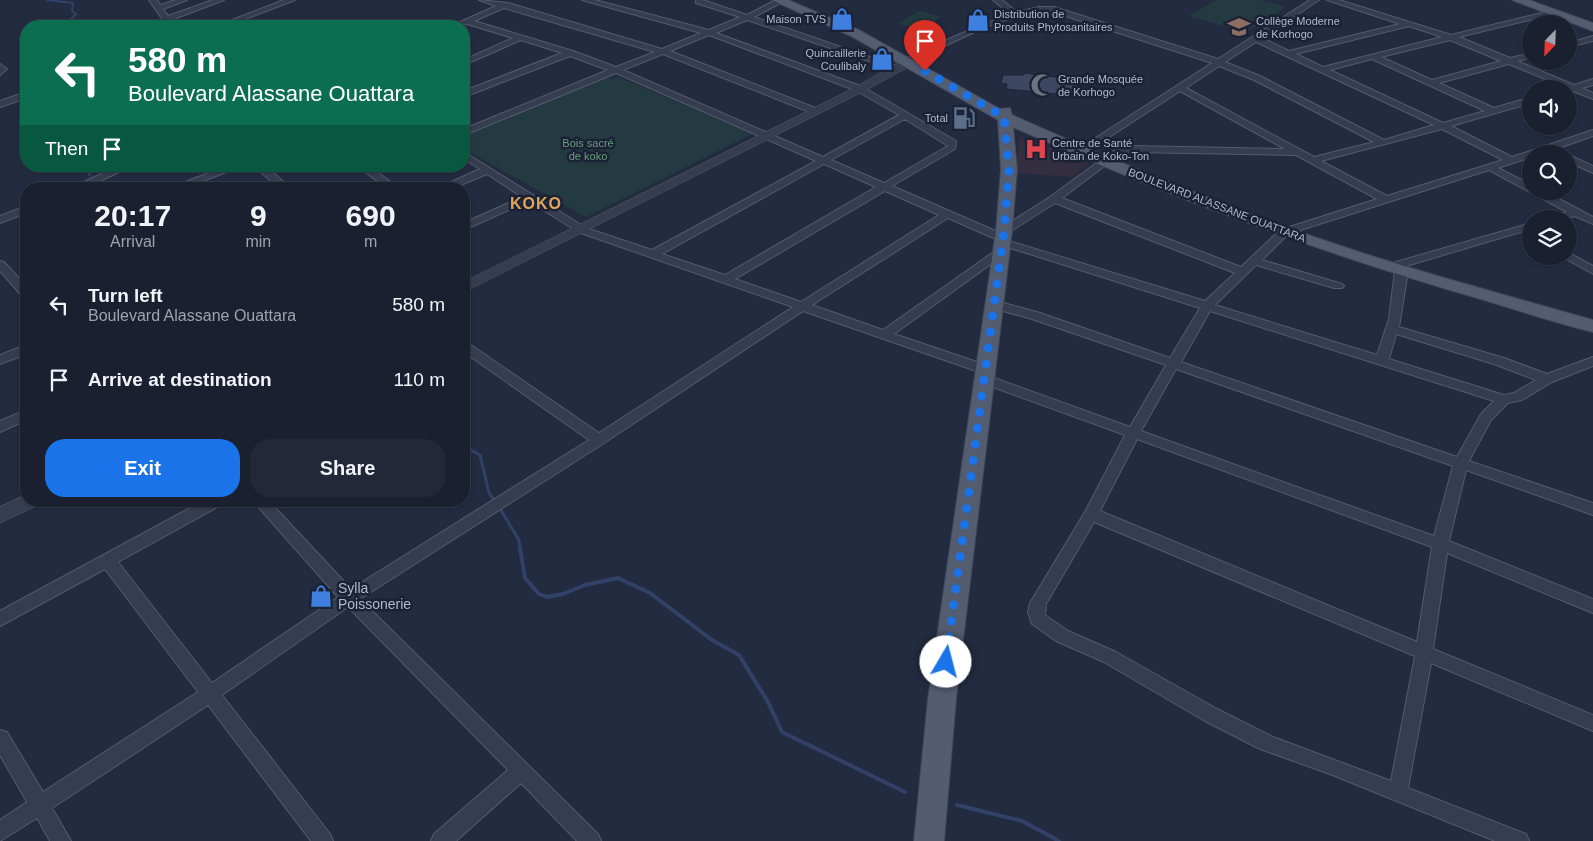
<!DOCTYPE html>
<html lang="en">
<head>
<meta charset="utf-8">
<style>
  body { margin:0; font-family:Arial,sans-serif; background:#232838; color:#f1f3f6; height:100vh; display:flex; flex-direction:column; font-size:19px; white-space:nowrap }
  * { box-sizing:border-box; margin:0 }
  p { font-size:16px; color:#9fa3ab }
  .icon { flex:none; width:28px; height:28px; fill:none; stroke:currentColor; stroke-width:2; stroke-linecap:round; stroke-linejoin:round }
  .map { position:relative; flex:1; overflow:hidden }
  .panel { position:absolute; left:20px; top:182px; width:450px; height:325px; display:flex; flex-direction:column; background:#1a2030; border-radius:20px; box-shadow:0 1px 4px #0004,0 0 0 1px #383e4c }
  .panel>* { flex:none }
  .guide { position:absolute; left:20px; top:20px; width:450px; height:152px; border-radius:20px; box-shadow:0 1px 4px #0004,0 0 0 1px #383e4c; background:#0b6e4f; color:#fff; overflow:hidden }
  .needle { width:32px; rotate:203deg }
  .tools { position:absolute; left:1522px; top:15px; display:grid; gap:10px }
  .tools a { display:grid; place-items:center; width:55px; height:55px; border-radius:50%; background:#1a2030; box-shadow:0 1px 4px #0004,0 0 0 1px #383e4c; font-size:25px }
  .pin { position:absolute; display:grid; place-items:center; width:42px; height:42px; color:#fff; margin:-51px -21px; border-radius:50% 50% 50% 0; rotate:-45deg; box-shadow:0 0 5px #0007 }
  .pin .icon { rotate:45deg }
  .me { position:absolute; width:55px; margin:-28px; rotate:8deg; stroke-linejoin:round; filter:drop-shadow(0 0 4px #0008) }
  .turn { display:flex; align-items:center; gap:18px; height:105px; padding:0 25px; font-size:22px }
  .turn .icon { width:65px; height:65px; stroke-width:2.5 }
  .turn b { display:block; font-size:35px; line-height:42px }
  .then { display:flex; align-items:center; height:48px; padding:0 25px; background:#0003; gap:10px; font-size:19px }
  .eta { display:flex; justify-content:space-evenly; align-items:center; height:85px; text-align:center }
  .eta b { font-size:30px; font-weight:600; line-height:35px }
  .cta { display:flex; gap:10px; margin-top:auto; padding:10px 25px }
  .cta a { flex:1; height:58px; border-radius:20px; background:#1a73e8; color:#fff; font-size:20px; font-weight:600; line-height:58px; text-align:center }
  .cta a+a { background:#232838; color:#f1f3f6 }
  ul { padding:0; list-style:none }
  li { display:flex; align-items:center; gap:15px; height:75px; padding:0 25px }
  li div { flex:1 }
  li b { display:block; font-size:19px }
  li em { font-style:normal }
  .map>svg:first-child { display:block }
</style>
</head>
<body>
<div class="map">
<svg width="1593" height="841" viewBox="0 0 1593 841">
  <rect width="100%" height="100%" fill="#222b40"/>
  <path fill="#332f40" d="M1019,136L1089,163L1073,177L1017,173Z"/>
  <path fill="#243a41" d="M1217,0H1261L1286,7L1246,32L1188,16Z
    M919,11L941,17L920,30L898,24Z
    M605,77L612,79L619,77L752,134L586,217L464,149V134Z"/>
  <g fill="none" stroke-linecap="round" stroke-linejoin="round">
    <path stroke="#324167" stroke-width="2" d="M47,0L73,3L72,11L76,14L69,21L81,26"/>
    <path stroke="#324167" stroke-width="2.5" d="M89,175L95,166
      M97,182L99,189"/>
    <path stroke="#324167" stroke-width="3" d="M464,438L469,449L480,455L489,493L495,502
      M499,507L519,540L520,549"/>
    <path stroke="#324167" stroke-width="4" d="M520,548L525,578L539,594L547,597L563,594L585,585L618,578L650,593L712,640L739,655L768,702L782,732L905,792
      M957,805L1022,821L1059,841"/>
  </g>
  <path fill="#3d4761" stroke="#1d2437" d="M1024,73L1079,80L1077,96L1006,89L1007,84L1001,83L1003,75H1024Z"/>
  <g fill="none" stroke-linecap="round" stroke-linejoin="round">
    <defs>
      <path id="minor" d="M149,0H157L160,5L176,0H187L163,9L168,16L213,0H224L171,20L175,26H167Z
        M284,0H295L227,26H216Z
        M479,0L508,3L662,49L701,33L582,0H595L709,30L740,17L696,3V0H703L747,15L776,0H786L754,17L902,68L895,70L747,20L716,33L863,87L956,141L955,149L892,186L1000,233V229L1050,197L1113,151L1131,146L1285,149L1180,91L1083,154H1077V150L1212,63L1050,11C1006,12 954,43 913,61L906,59L958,35L1010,14L993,0H1002L1017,12L1039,7H1054L1218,59L1310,0H1319L1262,38L1289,51L1400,24L1327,0H1339L1451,35L1554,10V14L1459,37L1510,58L1531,53V58L1517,61L1574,85L1593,79V85L1582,88L1593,93V99L1573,91L1569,92V89L1509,64L1439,83L1494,108L1531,97V103L1451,126L1512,157L1593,130V136L1542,154H1531V157L1498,168L1531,185V191H1544L1593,217V224L1575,216L1566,219H1550L1567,212L1489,170L1288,234L1262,260L1342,284L1344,286L1342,288H1334L1256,265L1215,305L1377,355L1389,319L1396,262L1531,223V229L1406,266L1408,271L1399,327L1504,358L1547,374L1593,357V366L1552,382L1522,400L1508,403L1491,420L1469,461L1593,503V515L1466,470L1449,541L1593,599V613L1447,553L1433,649L1593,715V731L1431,663L1408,788L1526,834L1529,841H1495L1330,774L1260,749L1205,721L1104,662L1056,641L1032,624L1028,612L1030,603L1085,512L1125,435L979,382L977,379L984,375L989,376L1130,427L1166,365L1032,319L989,307L987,304L993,300L1040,313L1170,358L1200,308L998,244V240L948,218L812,305L883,330L998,249H1006V253L894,334L992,367L993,370L992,373H982L803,311L604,443L360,599L598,834L601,841H577L521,783L456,841H431L434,834L508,770L348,607L222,695L330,834L333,841H311L208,705L52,808L71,841H50L37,818L0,841V820L27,802L0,755V730L7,732L43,792L198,692L105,569L0,626V611L203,501H223L221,505L118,562L212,683L338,597L253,501H269L351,589L589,440L464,352V342L468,343L599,433L793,307L578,232L529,201L464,230V223L522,197L487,174L451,189H436L480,169L464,159V152L586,228L652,250L816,161L616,73L464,135V129L608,70L570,56L464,97V91L562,53L521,40L464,65V60L513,38L467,24L451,26L496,6ZM504,8L655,52L616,67L573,51L474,21ZM1409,26L1442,37L1323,67L1296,54ZM709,35L857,91L899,115L823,157L623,70L663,54L812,113H818V109L670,51ZM1450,40L1501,61L1432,80L1381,57ZM1256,42L1434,125L1384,140L1260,76L1225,62ZM1372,59L1485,111L1443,123L1330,70ZM1219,66L1254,80L1374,142L1314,157L1186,88ZM905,119L948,146L884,183L831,160ZM1442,129L1503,160L1387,196L1321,161ZM1131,152L1296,155L1377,199L1280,230L1241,267L1062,198L1119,155ZM824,164L876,187L725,275L662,254ZM885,191L939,215L801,302L735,279ZM1055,203L1235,273L1205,301L1006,240V236L1001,234L1008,233ZM1210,311L1494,401L1481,414L1457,457L1181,362ZM1396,334L1494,364L1536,380L1514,393L1504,395L1389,359ZM1176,369L1453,466L1434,536L1141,431ZM1137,439L1432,547L1417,642L1100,511ZM1094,522L1415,656L1391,781L1273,737L1217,709L1116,652L1068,631L1045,615L1046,604Z
        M1593,36V41L1569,47V43Z
        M0,64L7,69L0,75Z
        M26,92V98L0,107V101Z
        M1569,155L1593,166V173L1569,162Z
        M118,166H132L83,189H69Z
        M227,166H242L182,189H167Z
        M254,166H265L292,189H280Z
        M357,166H369L400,189H388Z
        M26,206V213L0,223V216Z
        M1569,253L1593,266V274L1561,256H1569Z
        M0,261L4,262L26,286V296H22L0,271Z
        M26,345V354L0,364V355Z
        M26,410V420L0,432V421Z"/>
      <path id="tertiary" d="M910,56L915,59L914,64L864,91L464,292V282L856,87Z
        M26,495V501H38L36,506L0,523V507Z"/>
      <path id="primary" d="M772,0H788L859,30L1000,109L1010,108L1012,115C1103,156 1196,194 1289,228C1388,264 1491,291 1593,320V332C1556,323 1520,311 1484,300C1323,254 1166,196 1013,127L1017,169L1012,231L956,699L944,841H914L928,699L996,231L1001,169L998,120L851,36Z
        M1512,0H1529L1593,23V31Z"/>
    </defs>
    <use href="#minor" stroke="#545b6e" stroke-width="2"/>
    <use href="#tertiary" stroke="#545b6e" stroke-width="1"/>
    <use href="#primary" stroke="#3f4659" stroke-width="2"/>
    <use href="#minor" fill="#363d50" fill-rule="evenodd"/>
    <use href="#tertiary" fill="#363d50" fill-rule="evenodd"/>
    <use href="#primary" fill="#545c70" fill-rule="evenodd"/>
  </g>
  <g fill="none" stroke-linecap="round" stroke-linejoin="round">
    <path stroke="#1a73e8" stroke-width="9" stroke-dasharray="0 16.2" d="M925,71L1004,117L1009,169L1004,231L946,662"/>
  </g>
  <defs>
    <symbol id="shop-bare" viewBox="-9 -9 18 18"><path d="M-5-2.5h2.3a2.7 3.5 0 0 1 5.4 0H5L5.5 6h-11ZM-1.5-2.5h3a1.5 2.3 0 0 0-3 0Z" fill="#3f7fe0" stroke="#1b2235" stroke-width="2.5" paint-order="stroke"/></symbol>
    <symbol id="school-bare" viewBox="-9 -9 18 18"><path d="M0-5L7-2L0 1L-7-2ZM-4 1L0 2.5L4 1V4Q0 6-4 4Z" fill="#8d6e63" stroke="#1b2235" stroke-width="2.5" paint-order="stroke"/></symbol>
    <symbol id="mosque-bare" viewBox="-9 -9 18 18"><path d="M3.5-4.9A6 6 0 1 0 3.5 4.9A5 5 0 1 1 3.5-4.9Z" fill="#6b7280" stroke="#1b2235" stroke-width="2.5" paint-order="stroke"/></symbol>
    <symbol id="fuel-bare" viewBox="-9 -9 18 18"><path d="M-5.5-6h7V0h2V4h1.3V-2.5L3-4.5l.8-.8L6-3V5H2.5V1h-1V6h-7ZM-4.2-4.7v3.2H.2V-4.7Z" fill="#5c6f8a" stroke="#1b2235" stroke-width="2.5" paint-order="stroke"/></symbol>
    <symbol id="hospital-bare" viewBox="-9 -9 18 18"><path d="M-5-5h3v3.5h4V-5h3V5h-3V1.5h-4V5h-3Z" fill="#e0444e" stroke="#1b2235" stroke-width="2.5" paint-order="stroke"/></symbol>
  </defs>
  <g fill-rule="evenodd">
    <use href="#shop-bare" x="826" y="3" width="32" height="32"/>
    <use href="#shop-bare" x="962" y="4" width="32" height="32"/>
    <use href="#school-bare" x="1223" y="11" width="32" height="32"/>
    <use href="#shop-bare" x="866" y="43" width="32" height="32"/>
    <use href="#mosque-bare" x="1026" y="69" width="32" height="32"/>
    <use href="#fuel-bare" x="948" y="102" width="32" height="32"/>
    <use href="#hospital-bare" x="1020" y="133" width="32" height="32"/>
    <use href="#shop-bare" x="305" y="580" width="32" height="32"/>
  </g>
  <g text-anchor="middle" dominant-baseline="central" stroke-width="5" stroke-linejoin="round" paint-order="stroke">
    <g font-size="11" fill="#b2b8cb" stroke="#1b2235" text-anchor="start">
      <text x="994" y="14">Distribution de<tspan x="994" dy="13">Produits Phytosanitaires</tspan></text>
      <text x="826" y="19" text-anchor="end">Maison TVS</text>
      <text x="1256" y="21">Collège Moderne<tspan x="1256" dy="13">de Korhogo</tspan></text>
      <text x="866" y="53" text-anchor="end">Quincaillerie<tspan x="866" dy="13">Coulibaly</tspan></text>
      <text x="1058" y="79">Grande Mosquée<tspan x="1058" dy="13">de Korhogo</tspan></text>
      <text x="948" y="118" text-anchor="end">Total</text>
      <text x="1052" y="143">Centre de Santé<tspan x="1052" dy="13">Urbain de Koko-Ton</tspan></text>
    </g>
    <g font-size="11" fill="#679e7b" stroke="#1b2235">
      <text x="588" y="143">Bois sacré<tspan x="588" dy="13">de koko</tspan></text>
    </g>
    <g font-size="11" fill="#b2b8cb" stroke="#1b2235">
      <text transform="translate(1217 205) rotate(21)">BOULEVARD ALASSANE OUATTARA</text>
    </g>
    <g font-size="14" fill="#b2b8cb" stroke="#1b2235" text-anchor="start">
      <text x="338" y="588">Sylla<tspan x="338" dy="16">Poissonerie</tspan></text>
    </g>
    <g font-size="16" font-weight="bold" letter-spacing="1" fill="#dfa558" stroke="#1b2235">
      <text x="536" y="203">KOKO</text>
    </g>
  </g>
</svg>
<div class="tools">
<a><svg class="needle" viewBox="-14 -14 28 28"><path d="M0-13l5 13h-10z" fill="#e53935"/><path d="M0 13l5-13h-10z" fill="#9fa3ab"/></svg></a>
<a><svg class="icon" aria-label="sound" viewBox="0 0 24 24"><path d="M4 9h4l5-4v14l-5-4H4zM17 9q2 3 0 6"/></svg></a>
<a><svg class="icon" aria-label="search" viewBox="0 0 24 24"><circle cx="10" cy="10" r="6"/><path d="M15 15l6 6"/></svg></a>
<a><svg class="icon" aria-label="layers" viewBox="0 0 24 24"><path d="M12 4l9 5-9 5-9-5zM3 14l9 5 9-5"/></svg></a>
</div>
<div class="pin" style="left:925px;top:71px;background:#d93025"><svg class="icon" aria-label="arrive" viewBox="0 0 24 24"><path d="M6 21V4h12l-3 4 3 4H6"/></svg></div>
<svg class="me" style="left:946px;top:662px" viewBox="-20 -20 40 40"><circle r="19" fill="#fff"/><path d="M0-13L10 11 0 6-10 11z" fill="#1a73e8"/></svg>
<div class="guide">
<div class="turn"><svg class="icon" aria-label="left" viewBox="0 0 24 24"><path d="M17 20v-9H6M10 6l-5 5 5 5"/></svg><div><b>580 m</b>Boulevard Alassane Ouattara</div></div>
<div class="then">Then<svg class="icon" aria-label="arrive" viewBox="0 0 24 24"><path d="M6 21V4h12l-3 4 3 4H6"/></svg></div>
</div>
<section class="panel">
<div class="eta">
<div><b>20:17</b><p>Arrival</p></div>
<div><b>9</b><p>min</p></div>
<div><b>690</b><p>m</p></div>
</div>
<ul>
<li><svg class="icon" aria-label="left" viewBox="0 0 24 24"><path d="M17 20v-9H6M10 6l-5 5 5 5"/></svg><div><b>Turn left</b><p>Boulevard Alassane Ouattara</p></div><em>580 m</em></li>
<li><svg class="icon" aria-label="arrive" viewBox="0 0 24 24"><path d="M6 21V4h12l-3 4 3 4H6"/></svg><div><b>Arrive at destination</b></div><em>110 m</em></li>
</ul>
<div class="cta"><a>Exit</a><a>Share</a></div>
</section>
</div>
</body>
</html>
